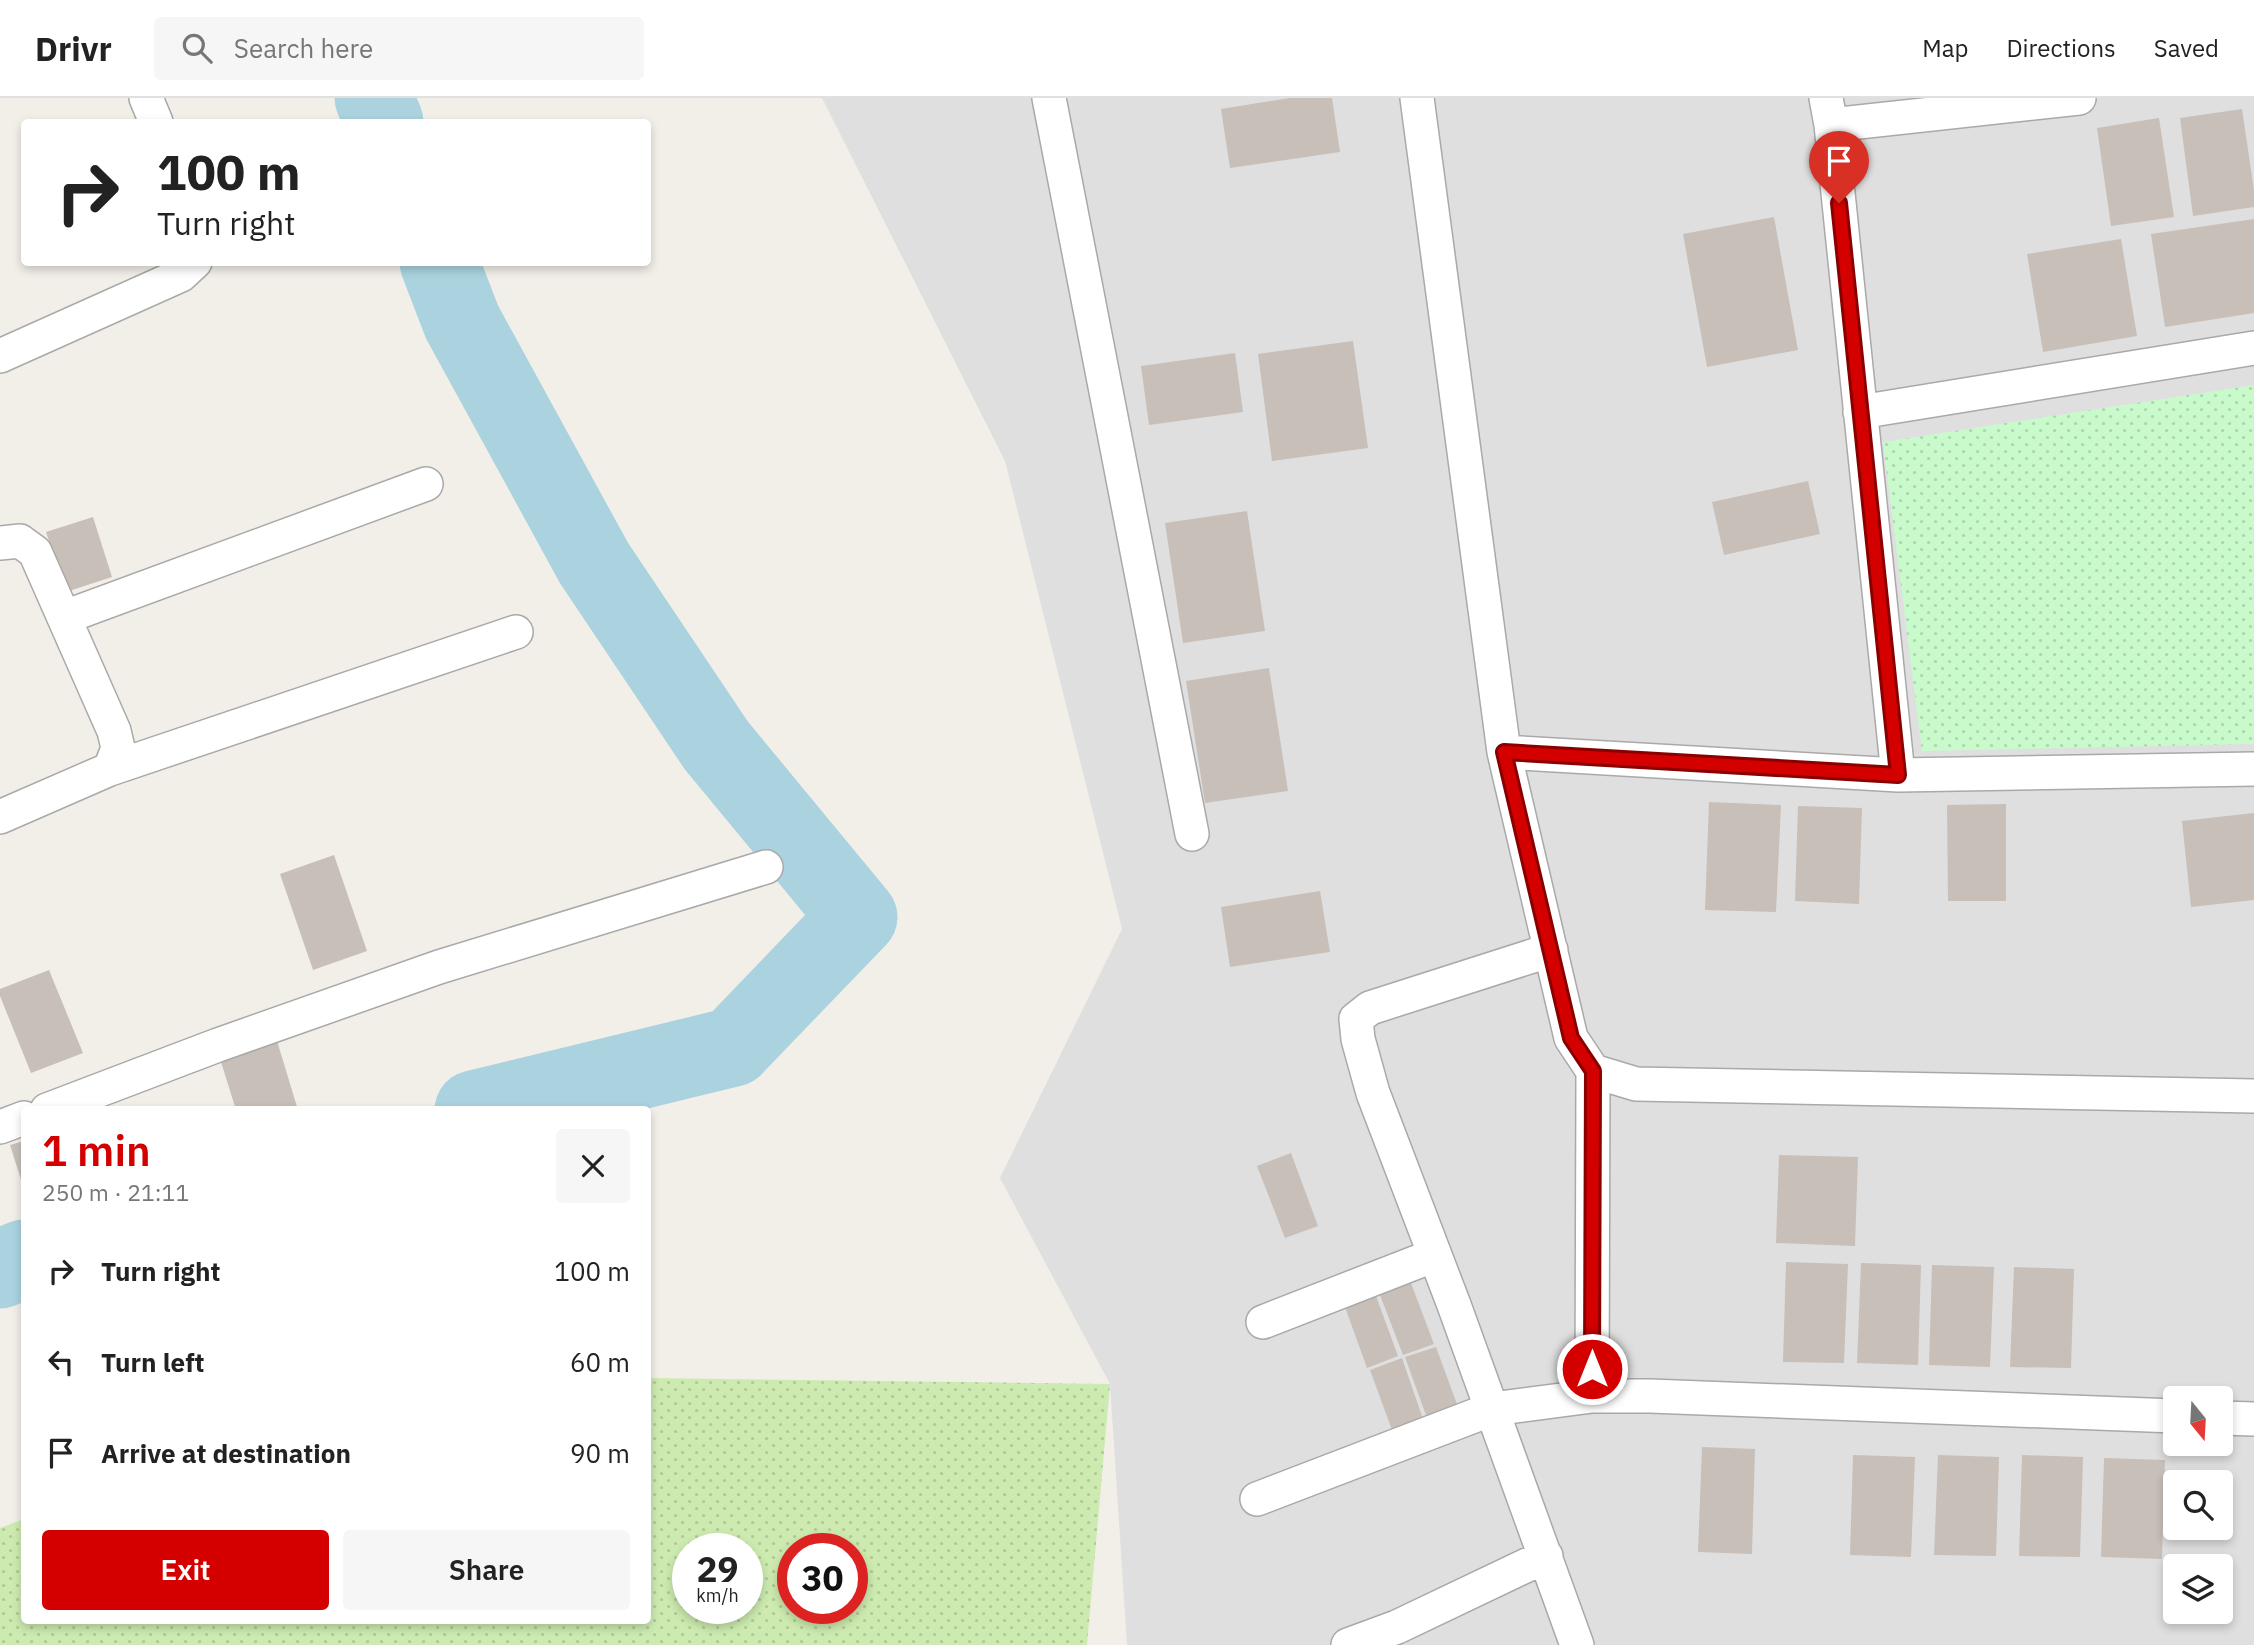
<!DOCTYPE html>
<html lang="en">
<head>
<meta charset="utf-8">
<style>
  body { margin:0; font-family:"IBM Plex Sans",sans-serif; background:#f6f6f6; color:#222; height:100vh; display:flex; flex-direction:column; font-size:26px; white-space:nowrap }
  * { box-sizing:border-box; margin:0 }
  p { font-size:23px; color:#767676 }
  .icon { flex:none; width:38px; height:38px; fill:none; stroke:currentColor; stroke-width:2; stroke-linecap:round; stroke-linejoin:round }
  .map { position:relative; flex:1; overflow:hidden }
  .side { position:absolute; left:21px; top:1008px; width:630px; height:518px; display:flex; flex-direction:column; background:#fff; border-radius:7px; box-shadow:0 4px 10px #0003 }
  .side>* { flex:none }
  .guide { position:absolute; left:21px; top:21px; width:630px; height:147px; border-radius:7px; box-shadow:0 4px 10px #0003; background:#fff; color:#222; overflow:hidden }
  .needle { width:46px; rotate:162deg }
  .controls { position:absolute; left:2163px; top:1288px; display:grid; gap:14px }
  .controls a { display:grid; place-items:center; width:70px; height:70px; border-radius:7px; background:#fff; box-shadow:0 4px 10px #0003; font-size:35px }
  .speed { position:absolute; left:672px; top:1435px; display:flex; gap:14px; font-size:35px; font-weight:700; text-align:center }
  .speed>* { display:grid; place-content:center; width:91px; height:91px; border-radius:50%; background:#fff; box-shadow:0 4px 10px #0003; line-height:1 }
  .speed small { font-size:18px; font-weight:400 }
  .speed .limit { border:10px solid #d22; background:#fff; color:#111 }
  .pin { position:absolute; display:grid; place-items:center; width:60px; height:60px; color:#fff; margin:-72px -30px; border-radius:50% 50% 50% 0; rotate:-45deg; box-shadow:0 0 7px #0007 }
  .pin .icon { rotate:45deg }
  .me { position:absolute; width:77px; margin:-38px; rotate:0deg; stroke-linejoin:round; filter:drop-shadow(0 0 5px #0008) }
  .turn { display:flex; align-items:center; gap:24px; height:147px; padding:0 21px; font-size:32px }
  .turn .icon { width:91px; height:91px; stroke-width:2.5 }
  .turn b { display:block; font-size:49px; line-height:60px }
  .round { display:grid; place-items:center; flex:none; width:74px; height:74px; border-radius:7px; background:#f6f6f6 }
  .overview { display:flex; align-items:center; justify-content:space-between; height:119px; padding:0 21px }
  h1 { font-size:42px; font-weight:600; line-height:52px; color:#d40000 }
  .action { display:flex; gap:14px; margin-top:auto; padding:14px 21px }
  .action a { flex:1; height:80px; border-radius:7px; background:#d40000; color:#fff; font-size:28px; font-weight:600; line-height:80px; text-align:center }
  .action a+a { background:#f6f6f6; color:#222 }
  ul { padding:0; list-style:none }
  li { display:flex; align-items:center; gap:21px; height:91px; padding:0 21px }
  li div { flex:1 }
  li b { display:block; font-size:26px }
  li em { font-style:normal }
  header { display:flex; align-items:center; gap:42px; box-sizing:border-box; height:98px; padding:0 35px; background:#fff; border-bottom:2px solid #e0e0e0 }
  header strong { font-size:33px }
  nav { display:flex; gap:38px; margin-inline-start:auto; font-size:24px }
  .search { width:490px; height:63px; background:#f6f6f6; display:flex; align-items:center; gap:18px; box-sizing:border-box; padding:0 24px; border-radius:7px; color:#767676; font-size:26px }
  .map>svg:first-child { display:block }
</style>
</head>
<body>
<header>
<strong>Drivr</strong>
<div class="search"><svg class="icon" aria-label="search" viewBox="0 0 24 24"><circle cx="10" cy="10" r="6"/><path d="M15 15l6 6"/></svg>Search here</div>
<nav><a>Map</a><a>Directions</a><a>Saved</a></nav>
</header>
<div class="map">
<svg width="2254" height="1547" viewBox="0 0 2254 1547">
  <defs>
    <pattern id="grass-dots" width="8" height="8" patternUnits="userSpaceOnUse" patternTransform="scale(1.75)"><rect width="8" height="8" fill="#cdebb0"/><path d="M2 2h.1M6 6h.1" fill="none" stroke="#b0c997" stroke-width="1.8" stroke-linecap="round"/></pattern>
    <pattern id="park-dots" width="8" height="8" patternUnits="userSpaceOnUse" patternTransform="scale(1.75)"><rect width="8" height="8" fill="#c8facc"/><path d="M2 2h.1M6 6h.1" fill="none" stroke="#acd6af" stroke-width="1.8" stroke-linecap="round"/></pattern>
  </defs>
  <rect width="100%" height="100%" fill="#f2efe9"/>
  <path fill="#e0dfdf" fill-rule="evenodd" d="M822,0H2254V1547H1127L1110,1286L1000,1080L1122,831L1005,363ZM2175,1300H2221V1346H2175ZM2175,1384H2221V1430H2175ZM2175,1468H2221V1514H2175Z"/>
  <path fill="url(#grass-dots)" fill-rule="evenodd" d="M648,1280L1110,1286L1087,1547H0V1430L24,1421V1522H648ZM688,1451H747V1510H688ZM793,1451H852V1510H793Z"/>
  <path fill="url(#park-dots)" d="M2254,287V646L1922,653L1883,344Z"/>
  <g fill="none" stroke-linecap="round" stroke-linejoin="round">
    <path stroke="#aad3df" stroke-width="79" d="M374,0L384,24
      M439,164L462,224L594,465L716,647L858,819L733,949L474,1012
      M0,1171L24,1161"/>
  </g>
  <path fill="#c7bfb8" d="M1290,0H1332L1340,54L1230,70L1221,11Z
    M2242,11L2254,92V109L2193,118L2180,20Z
    M2159,20L2174,119L2111,128L2097,30Z
    M1774,119L1798,252L1707,269L1683,136Z
    M2254,121V215L2165,229L2151,136Z
    M2121,141L2137,238L2043,254L2027,156Z
    M1353,243L1368,350L1272,363L1258,256Z
    M1235,255L1243,314L1149,327L1141,268Z
    M1808,383L1820,436L1724,457L1712,404Z
    M1247,413L1265,533L1183,545L1165,425Z
    M93,419L112,479L66,494L46,434Z
    M1269,570L1288,693L1205,705L1186,583Z
    M1709,704L1781,707L1776,814L1705,812Z
    M2006,706V803H1948L1947,707Z
    M1798,708L1862,710L1859,806L1795,803Z
    M2254,715V802L2191,809L2182,723Z
    M334,757L367,853L313,872L280,776Z
    M1320,793L1330,854L1230,869L1221,809Z
    M49,872L83,955L31,975L0,898V891Z
    M274,933L298,1012H236L217,951Z
    M24,1043V1091L10,1047Z
    M1291,1055L1318,1128L1285,1140L1257,1068Z
    M1779,1057L1858,1059L1855,1148L1776,1145Z
    M1786,1164L1848,1166L1844,1265L1783,1264Z
    M1861,1165L1921,1167L1918,1267L1857,1265Z
    M1932,1167L1994,1169L1990,1269L1929,1267Z
    M2014,1169L2074,1171L2071,1270L2010,1269Z
    M1411,1185L1434,1246L1403,1257L1380,1197Z
    M1376,1198L1398,1258L1367,1270L1345,1209Z
    M1436,1249L1458,1309L1427,1320L1405,1259Z
    M1402,1260L1423,1321L1392,1332L1370,1272Z
    M1702,1349L1755,1351L1752,1456L1698,1454Z
    M1853,1357L1915,1359L1911,1459L1850,1457Z
    M1938,1357L1999,1359L1996,1458L1934,1457Z
    M2022,1357L2083,1359L2080,1459L2019,1458Z
    M2104,1360L2165,1362L2162,1461L2101,1459Z"/>
  <g fill="none" stroke-linecap="round" stroke-linejoin="round">
    <defs>
      <path id="minor" d="M146,0L156,24
        M1049,0L1192,736
        M1417,0L1504,654L1571,940L1593,973L1636,986L2254,998
        M1826,0L1831,27L1898,677
        M1831,27L2079,0
        M0,258L181,177L195,164
        M1860,314L2254,250
        M0,445L20,443L35,454L114,633L118,650L110,671L0,719
        M65,519L426,386
        M1504,654L1898,677L2254,671
        M110,671L516,534
        M1551,852L1370,910L1356,921L1358,941L1373,995L1454,1207L1577,1547
        M47,1012L218,947L439,869L766,769
        M0,1029L24,1020
        M1263,1224L1435,1157
        M1592,1298L1593,973
        M2221,1320L2254,1321
        M1257,1401L1492,1311L1592,1298H1650L2175,1318
        M1348,1547L1397,1529L1546,1458"/>
    </defs>
    <use href="#minor" stroke="#a9a9a9" stroke-width="36"/>
    <use href="#minor" stroke="#fff" stroke-width="33"/>
  </g>
  <g fill="none" stroke-linecap="round" stroke-linejoin="round">
    <defs>
      <path id="route" d="M1592,1271L1593,973L1571,940L1504,654L1898,677L1839,105"/>
    </defs>
    <use href="#route" stroke="#8a0000" stroke-width="18"/>
    <use href="#route" stroke="#d40000" stroke-width="12"/>
  </g>
</svg>
<div class="controls">
<a><svg class="needle" viewBox="-14 -14 28 28"><path d="M0-13l5 13h-10z" fill="#e53935"/><path d="M0 13l5-13h-10z" fill="#767676"/></svg></a>
<a><svg class="icon" aria-label="search" viewBox="0 0 24 24"><circle cx="10" cy="10" r="6"/><path d="M15 15l6 6"/></svg></a>
<a><svg class="icon" aria-label="layers" viewBox="0 0 24 24"><path d="M12 4l9 5-9 5-9-5zM3 14l9 5 9-5"/></svg></a>
</div>
<div class="speed"><div>29<small>km/h</small></div><div class="limit">30</div></div>
<div class="pin" style="left:1839px;top:105px;background:#d93025"><svg class="icon" aria-label="arrive" viewBox="0 0 24 24"><path d="M6 21V4h12l-3 4 3 4H6"/></svg></div>
<svg class="me" style="left:1592px;top:1271px" viewBox="-20 -20 40 40"><circle r="17" fill="#d40000" stroke="#fff" stroke-width="3"/><path d="M0-11L8 9 0 5-8 9z" fill="#fff"/></svg>
<div class="guide">
<div class="turn"><svg class="icon" aria-label="right" viewBox="0 0 24 24"><path d="M7 20v-9h11M14 6l5 5-5 5"/></svg><div><b>100 m</b>Turn right</div></div>
</div>
<section class="side">
<div class="overview"><div><h1>1 min</h1><p>250 m · 21:11</p></div><a class="round"><svg class="icon" aria-label="close" viewBox="0 0 24 24"><path d="M6 6l12 12M18 6L6 18"/></svg></a></div>
<ul>
<li><svg class="icon" aria-label="right" viewBox="0 0 24 24"><path d="M7 20v-9h11M14 6l5 5-5 5"/></svg><div><b>Turn right</b></div><em>100 m</em></li>
<li><svg class="icon" aria-label="left" viewBox="0 0 24 24"><path d="M17 20v-9H6M10 6l-5 5 5 5"/></svg><div><b>Turn left</b></div><em>60 m</em></li>
<li><svg class="icon" aria-label="arrive" viewBox="0 0 24 24"><path d="M6 21V4h12l-3 4 3 4H6"/></svg><div><b>Arrive at destination</b></div><em>90 m</em></li>
</ul>
<div class="action"><a>Exit</a><a>Share</a></div>
</section>
</div>
</body>
</html>
